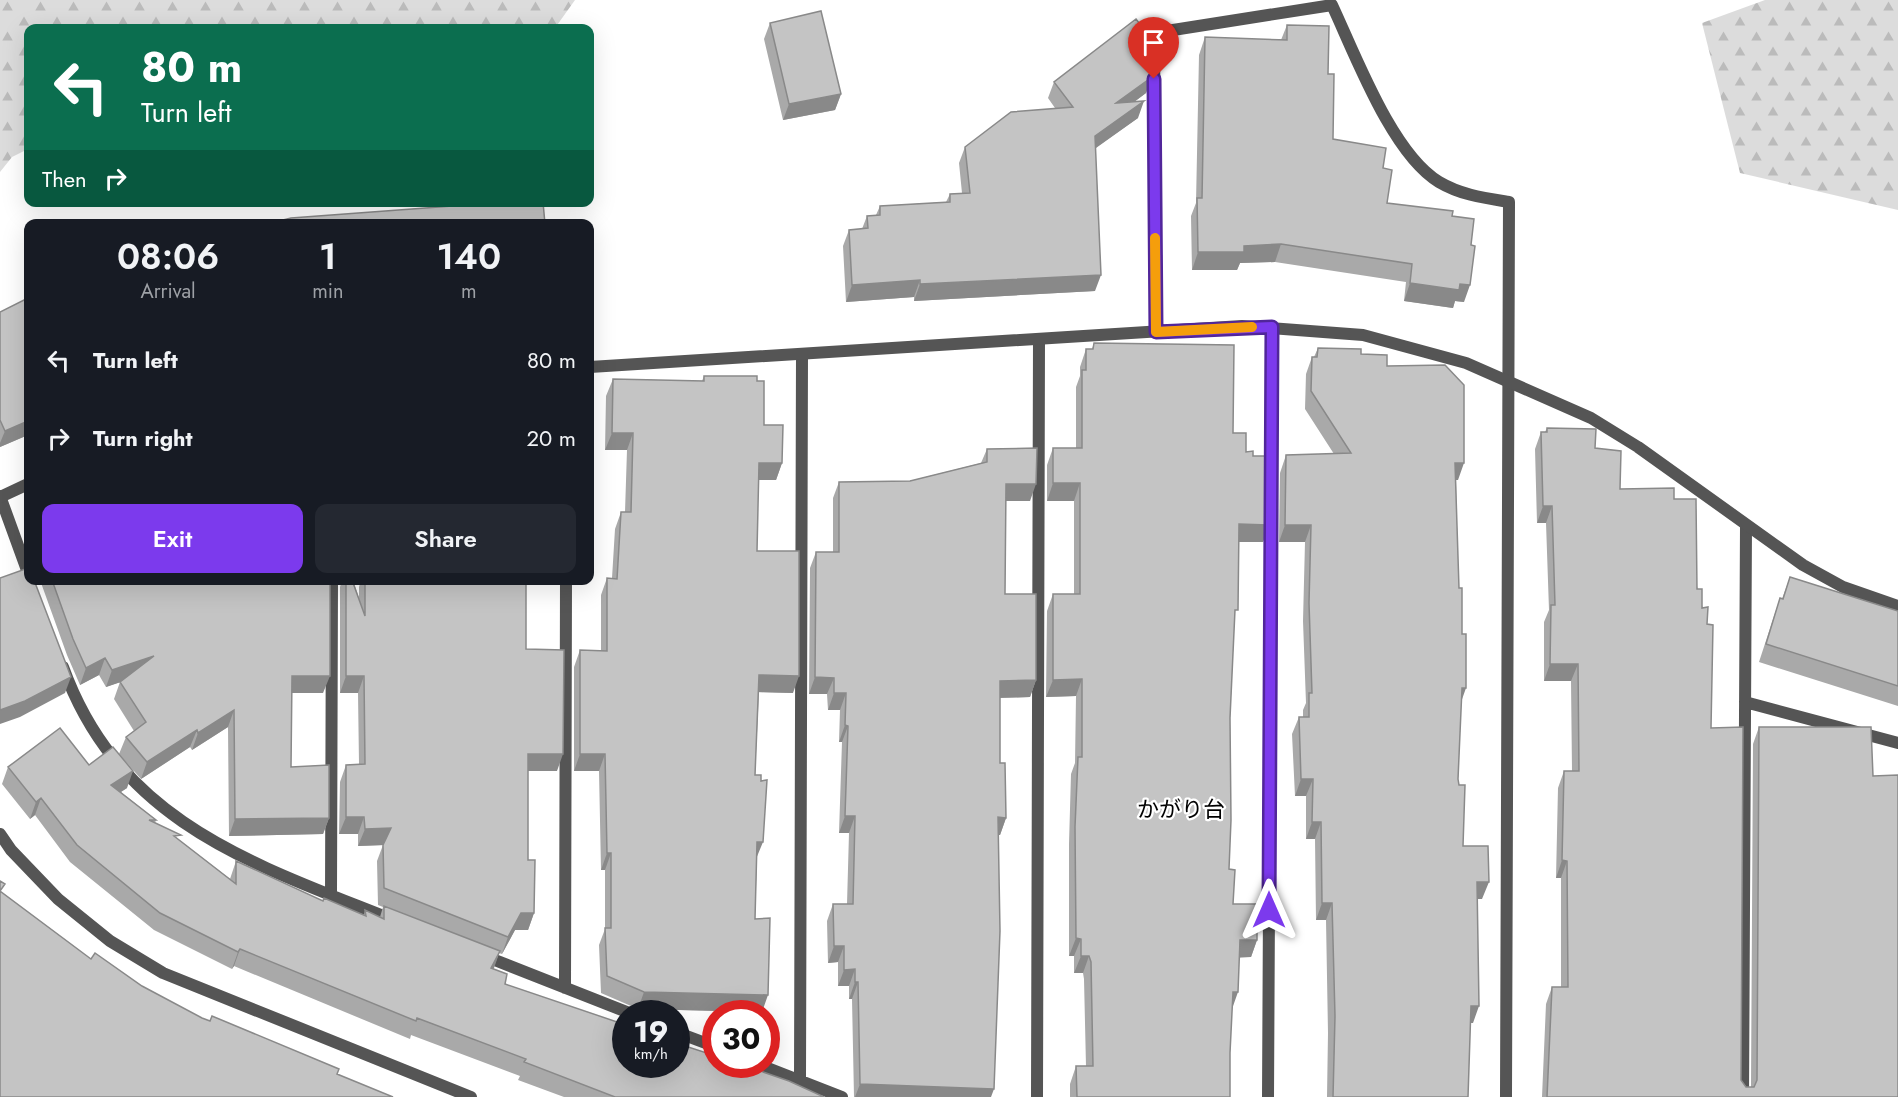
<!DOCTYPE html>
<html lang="en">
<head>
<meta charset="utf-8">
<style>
  body { margin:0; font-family:Jost,"Noto Sans JP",sans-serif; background:#242831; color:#f1f3f6; height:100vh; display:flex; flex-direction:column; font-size:22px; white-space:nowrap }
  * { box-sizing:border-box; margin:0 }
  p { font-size:20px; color:#9ea1a6 }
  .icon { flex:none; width:33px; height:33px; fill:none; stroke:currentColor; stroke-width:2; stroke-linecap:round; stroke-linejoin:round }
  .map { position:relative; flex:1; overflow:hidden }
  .details { position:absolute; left:24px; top:219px; width:570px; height:366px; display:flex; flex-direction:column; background:#171b24; border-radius:12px; box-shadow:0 6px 24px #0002 }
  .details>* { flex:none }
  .banner { position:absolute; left:24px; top:24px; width:570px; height:183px; border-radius:12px; box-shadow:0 6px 24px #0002; background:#0b6e4f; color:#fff; overflow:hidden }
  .speed { position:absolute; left:612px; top:1000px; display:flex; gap:12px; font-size:30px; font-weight:700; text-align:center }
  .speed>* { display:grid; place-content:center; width:78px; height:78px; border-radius:50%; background:#171b24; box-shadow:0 6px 24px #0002; line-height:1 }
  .speed small { font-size:15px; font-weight:400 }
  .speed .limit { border:9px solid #d22; background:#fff; color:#111 }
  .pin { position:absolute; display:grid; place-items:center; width:51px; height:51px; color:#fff; margin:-62px -26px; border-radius:50% 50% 50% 0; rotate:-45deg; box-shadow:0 0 6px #0007 }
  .pin .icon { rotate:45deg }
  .me { position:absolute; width:66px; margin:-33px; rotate:0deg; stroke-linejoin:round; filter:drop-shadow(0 0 4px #0008) }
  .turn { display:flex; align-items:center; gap:21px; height:126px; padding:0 18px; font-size:27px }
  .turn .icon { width:78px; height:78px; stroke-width:2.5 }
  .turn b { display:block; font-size:42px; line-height:51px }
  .then { display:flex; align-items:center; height:57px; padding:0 18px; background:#0003; gap:12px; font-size:22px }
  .eta { display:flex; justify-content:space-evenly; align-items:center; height:102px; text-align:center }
  .eta b { font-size:36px; font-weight:600; line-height:42px }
  .action { display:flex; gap:12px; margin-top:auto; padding:12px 18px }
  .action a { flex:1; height:69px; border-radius:12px; background:#7c3aed; color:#fff; font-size:24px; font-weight:600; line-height:69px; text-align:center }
  .action a+a { background:#242831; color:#f1f3f6 }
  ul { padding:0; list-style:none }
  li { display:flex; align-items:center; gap:18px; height:78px; padding:0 18px }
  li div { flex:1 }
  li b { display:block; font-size:22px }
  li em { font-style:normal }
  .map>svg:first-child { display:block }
</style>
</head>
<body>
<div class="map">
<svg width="1898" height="1097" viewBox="0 0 1898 1097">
  <defs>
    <pattern id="forest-firs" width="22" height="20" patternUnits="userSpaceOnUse" patternTransform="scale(1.5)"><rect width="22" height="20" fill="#dcdcdc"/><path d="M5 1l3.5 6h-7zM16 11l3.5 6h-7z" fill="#bbb"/></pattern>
  </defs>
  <rect width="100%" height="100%" fill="#fff"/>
  <path fill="url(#forest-firs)" d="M0,0H575L555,28H28V149L12,157L0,172Z
    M1765,0H1898V210L1740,173L1702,23Z"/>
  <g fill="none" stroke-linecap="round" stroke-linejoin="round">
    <path stroke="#555" stroke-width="12" d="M1156,332L1154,33L1332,5C1355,54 1392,154 1439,182C1461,195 1484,198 1509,202L1506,1097
      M0,496L28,573
      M63,667C120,824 254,864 396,921
      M1745,702L1898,743
      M331,895L332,580
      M482,955L632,1014
      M565,988L566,580
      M676,1032L716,1047
      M760,1065L842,1097
      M800,1081L802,354
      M1037,1097L1039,339
      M1268,1097L1272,327
      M1743,1097L1746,526"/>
    <path stroke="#555" stroke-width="12" d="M590,367L1242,326L1363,335L1466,363L1591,418L1638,447L1803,565L1843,587L1898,606
      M0,497L28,484
      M0,834L11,850L58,899L110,941L163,973L471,1097"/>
  </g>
  <path fill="#a9a9a9" d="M770,23L841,94L835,110L783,120L764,39Z
    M1287,25L1328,74L1333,139L1383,168L1387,203L1452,216L1464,302L1455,301L1453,308L1404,301L1406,282L1275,262L1240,263L1237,270H1192L1191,216L1196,203L1199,55L1205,37L1281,40Z
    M1152,77L1146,93L1134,102L1138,118L1095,148V291L914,301V297L846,302L843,246L849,230L862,229L867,216L876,215L880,206L946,202L950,194L962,193L959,163L965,147L1055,108L1048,98L1054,82Z
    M28,298V435L0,447V312Z
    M1094,343L1233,433L1246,452L1253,456L1269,525L1263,542H1238L1230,718L1229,869L1233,904L1257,940L1251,957H1239L1232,1008L1230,1053V1097H1070V1084L1076,1066H1086L1084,979L1083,973H1074V956H1069V844L1071,774L1075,763L1076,696L1046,697L1047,611L1053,594H1074V501H1047V465L1053,448H1076V387L1080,376V367L1086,349H1092Z
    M1318,348L1361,354L1387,366L1458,480H1456L1461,701L1458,779L1463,846L1482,899H1478L1473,1023H1470L1468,1097H1327L1328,1033L1326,920H1316L1315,839H1306V796H1295L1292,734L1299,717H1303V710L1306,703L1303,621L1305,542H1279L1280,473L1286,455L1334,454L1305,409L1306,374L1312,357H1314Z
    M704,376L757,381L764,425L782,463L776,480H758L757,551L793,693L759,692L755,775L757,858L755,919L762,1012L638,1009L601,993L599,945L605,929V870H601L599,771H574V667L580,650L601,651V595L607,578H612L615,529L621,512H625L627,450H605L606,396L613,379L702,381Z
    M1547,428L1595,448L1620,489L1674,499L1707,624L1711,728L1741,1080L1746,1087H1751L1753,744L1759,727L1873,776L1898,1097H1542L1546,1004L1552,987H1561V878H1556L1558,788L1564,771H1572L1571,681H1544V622L1549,610L1546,523H1537L1535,449L1541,432H1545Z
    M987,449L1030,501H1006L1005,594L1036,680L1030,697L1000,698V763L1006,818L1000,835H998L991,1097H854L852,999H849V986H838V962L828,963L827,921L833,904H847L849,833H839L842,742H839L840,710H828L827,694H809L810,568L816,552H833V498L839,482L910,481L981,463Z
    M1790,577L1898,611V706L1759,662L1774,616L1780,598L1782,599Z
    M40,580H330L323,693H292L291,767L329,818L323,834L229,836L228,727L192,750L190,747L141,779L119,754L126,737L134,731L114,699L120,682L106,687L99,675L80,685L67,655Z
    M342,580H353L359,598V587L361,580H526V649L557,771H528V860L534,913L528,930H515L502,954L499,953L493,969L505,984L824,1097H564L518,1080L520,1076L411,1035L410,1039L234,966L232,969L154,930L70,862L35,815L30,819L2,784L8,767L89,765L127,788L121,792L156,820L155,823L179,840L230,879L236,861L323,901L364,915L365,910L380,917L383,907L378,905L377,861L383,845L358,846V834H339L340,782L346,765L359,764L358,693H340V587Z"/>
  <path fill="#898989" d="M1152,77L1146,93L1110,120L1116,103Z
    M841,94L835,110L783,120L789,104Z
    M1144,101L1138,118L1089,153L1095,136Z
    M1281,244L1275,262L1240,263L1237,270H1192L1198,252L1244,246Z
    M1101,275L1095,291L914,301L920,284Z
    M920,280L914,297L846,302L852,285Z
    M1410,283L1460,284L1470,285L1464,302L1455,301L1453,308L1404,301Z
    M28,421V435L0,447V443L5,431Z
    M612,433H633L627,450H605Z
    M759,463H782L776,480H752Z
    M1455,463H1464L1458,480H1449Z
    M1053,483H1080L1074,501H1047Z
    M1006,484H1036L1030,501H1000Z
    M1543,506H1552L1546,523H1537Z
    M1239,524L1269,525L1263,542H1232Z
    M1285,525H1311L1305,542H1279Z
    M154,656L148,673L106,687L112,670Z
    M105,658L99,675L80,685L86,668Z
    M1550,664H1578L1571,681H1544Z
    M759,675L799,676L793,693L753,692Z
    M292,676H330L323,693H286Z
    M346,676H364L358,693H340Z
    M71,677L65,693L20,717L0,724V710Z
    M815,677L834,678L827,694H809Z
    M1082,679L1076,696L1046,697L1053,680Z
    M1036,680L1030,697L994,698L1000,681Z
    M1462,688H1466L1460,705Z
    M834,693H846L840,710H828Z
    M234,710L228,727L192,750L198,733Z
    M845,725L848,726L842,742H839Z
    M197,730L190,747L141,779L147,762Z
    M528,754H563L557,771H522Z
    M580,754H605L599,771H574Z
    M133,771L127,788L105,802L111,785Z
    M1301,779H1313L1306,796H1295Z
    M41,798L35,815L30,819L36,802Z
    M845,816H855L849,833H839Z
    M346,817H364L358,834H339Z
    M998,817L1006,818L1000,835L992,834Z
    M329,818L323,834L229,836L235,819Z
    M1312,822H1321L1315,839H1306Z
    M391,828L385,845L358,846L365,829Z
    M757,842H763L756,859Z
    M607,853H611L605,870H601Z
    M1562,860L1567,861L1561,878H1556Z
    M1477,882H1489L1482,899H1471Z
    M1322,903H1332L1326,920H1316Z
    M521,913H534L528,930H515L502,954L508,937Z
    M1076,938L1081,939L1074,956H1069Z
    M1240,940H1257L1251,957L1233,958Z
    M834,946H844L838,962L828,963Z
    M240,949L234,966L232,969L238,952Z
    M500,951L494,968L484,985L491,968Z
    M1081,956H1089L1083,973H1074Z
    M855,969L849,986H838L844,970Z
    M855,982H858L852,999H849Z
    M644,992L768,995L762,1012L638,1009Z
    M1233,992H1238L1232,1009Z
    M1471,1006H1479L1473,1023H1465Z
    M860,1084L994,1089L991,1097H855Z"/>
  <path fill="#c4c4c4" stroke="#898989" stroke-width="1.5" d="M821,11L841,94L789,104L770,23Z
    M1136,19L1152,40V77L1116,103L1144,101L1095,136L1101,275L920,284V280L852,285L849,230L868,228L867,216L880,215V206L950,202V194L970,193L965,147L1011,112L1073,107L1054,82Z
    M1287,25L1329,26L1328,74H1334L1333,139L1386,148L1383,168L1392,170L1387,203L1453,211L1452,216L1474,219L1471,245L1475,246L1470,285L1460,284L1459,290L1410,283L1412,264L1281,244L1244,246V252H1198L1197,198H1202L1205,37L1287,40Z
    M506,202H543L545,224H267L291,218Z
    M28,298V421L5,431L0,420V312Z
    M1094,343L1234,345L1233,433H1246V452L1253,451V456H1269V525L1239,524L1238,610H1235L1230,718L1231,820L1229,869L1235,870L1233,904H1257V940H1240L1238,992H1233L1230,1053V1097H1077L1076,1066H1093L1091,962L1089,956H1081V939L1076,938L1075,827L1078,757H1082V679L1053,680V594H1080V483H1053V448H1082V370H1086V349H1093Z
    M1318,348L1361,349V354L1387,355V366L1445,365L1464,385V463H1455L1459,588H1462V634H1466V688H1462L1458,779L1459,785H1465L1463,846H1488L1489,882H1477L1479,1006H1471L1468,1097H1333L1335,1016L1332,903H1322L1321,822H1312L1313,779H1301L1299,717H1309V693H1312L1309,603L1311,525H1285L1286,455L1351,453L1311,391L1312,357H1317Z
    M704,376H757V381H764V425H783L782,463H759L757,551H799V676L759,675L755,775H761V781L767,780L763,842H757L755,919L770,918L768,995L644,992L607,976L605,928H611V853H607L605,754H580V650L607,651V578L617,579L621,512H631L633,433H612L613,379L704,381Z
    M1547,428L1596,429L1595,448L1621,451L1620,489L1674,488V499H1696L1697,589H1702V608L1708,607L1707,624L1713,625L1711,728L1743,727L1741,1080L1746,1087H1754L1757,1080L1759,727H1871L1873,776L1898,775V1097H1547L1552,987H1568L1567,861L1562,860L1564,771H1579L1578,664H1550L1551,605H1555L1552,506H1543L1541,432H1547Z
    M1037,448L1036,484H1006L1005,594H1036V680L1000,681V763H1005L1006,818L998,817L1000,931L994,1089L860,1084L858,982H855V969L844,970V946H834L833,904H853L855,816H845L848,726L845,725L846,693H834V678L815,677L816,552H839V482L910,481L987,462V449Z
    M28,568V580H34L71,677L25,701L0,710V578Z
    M1790,577L1898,611V686L1766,644L1780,598L1783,599Z
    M52,580H330V676H292L291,767L329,765V818L235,819L234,710L198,733L197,730L147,762L126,737L146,722L120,682L154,656L112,670L105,658L86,668L73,639Z
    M346,580H352L365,616V580H526V649L564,650L563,754H528V860H535L534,913H521L508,937L384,888L383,845L391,828L365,829L364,817H346V765L365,764L364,676H346Z
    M60,728L89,765L113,747L133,771L111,785L156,820H149L181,835L174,836L236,884V861L323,901L324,898L366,916L365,910L384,919V906L500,951L491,968L507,974L505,984L626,1025V1065H676V1043L716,1056V1065H743L789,1081L824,1097H615L524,1062L526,1059L417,1018L416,1021L240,949L238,952L160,913L77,845L41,798L36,802L8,767Z
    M0,881L5,884L0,891L91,959L95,953L142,986L202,1018L210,1021L212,1016L339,1069L337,1074L393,1097H0Z"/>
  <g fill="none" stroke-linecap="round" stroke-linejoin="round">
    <defs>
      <path id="route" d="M1154,79L1156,332L1272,327L1269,910"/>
    </defs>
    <use href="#route" stroke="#51269a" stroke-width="15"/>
    <use href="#route" stroke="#7c3aed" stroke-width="10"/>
    <path stroke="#f59e0b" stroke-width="10" d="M1155,238L1156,332L1252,327"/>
  </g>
  <g text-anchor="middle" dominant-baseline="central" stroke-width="4.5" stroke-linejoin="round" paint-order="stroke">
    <g font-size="22" fill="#000" stroke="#fff">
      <text x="1181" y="809">かがり台</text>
    </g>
  </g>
</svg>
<div class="speed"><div>19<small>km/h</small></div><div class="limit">30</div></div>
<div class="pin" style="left:1154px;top:79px;background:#d93025"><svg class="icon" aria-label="arrive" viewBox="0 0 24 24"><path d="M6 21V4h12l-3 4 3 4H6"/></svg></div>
<svg class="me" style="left:1269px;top:910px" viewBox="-20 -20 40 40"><path d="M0-17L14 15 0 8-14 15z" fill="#7c3aed" stroke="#fff" stroke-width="4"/></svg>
<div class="banner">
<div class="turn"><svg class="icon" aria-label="left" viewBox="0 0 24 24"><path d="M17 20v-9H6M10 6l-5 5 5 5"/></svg><div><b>80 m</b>Turn left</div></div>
<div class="then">Then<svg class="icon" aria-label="right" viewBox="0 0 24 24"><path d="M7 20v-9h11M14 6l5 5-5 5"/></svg></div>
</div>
<section class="details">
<div class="eta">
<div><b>08:06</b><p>Arrival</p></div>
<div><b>1</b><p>min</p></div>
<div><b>140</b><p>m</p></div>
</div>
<ul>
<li><svg class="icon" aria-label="left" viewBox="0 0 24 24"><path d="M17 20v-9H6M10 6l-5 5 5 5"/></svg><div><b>Turn left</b></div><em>80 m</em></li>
<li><svg class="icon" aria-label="right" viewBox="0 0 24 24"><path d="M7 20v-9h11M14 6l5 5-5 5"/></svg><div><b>Turn right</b></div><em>20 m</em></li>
</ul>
<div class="action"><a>Exit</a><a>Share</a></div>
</section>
</div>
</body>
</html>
